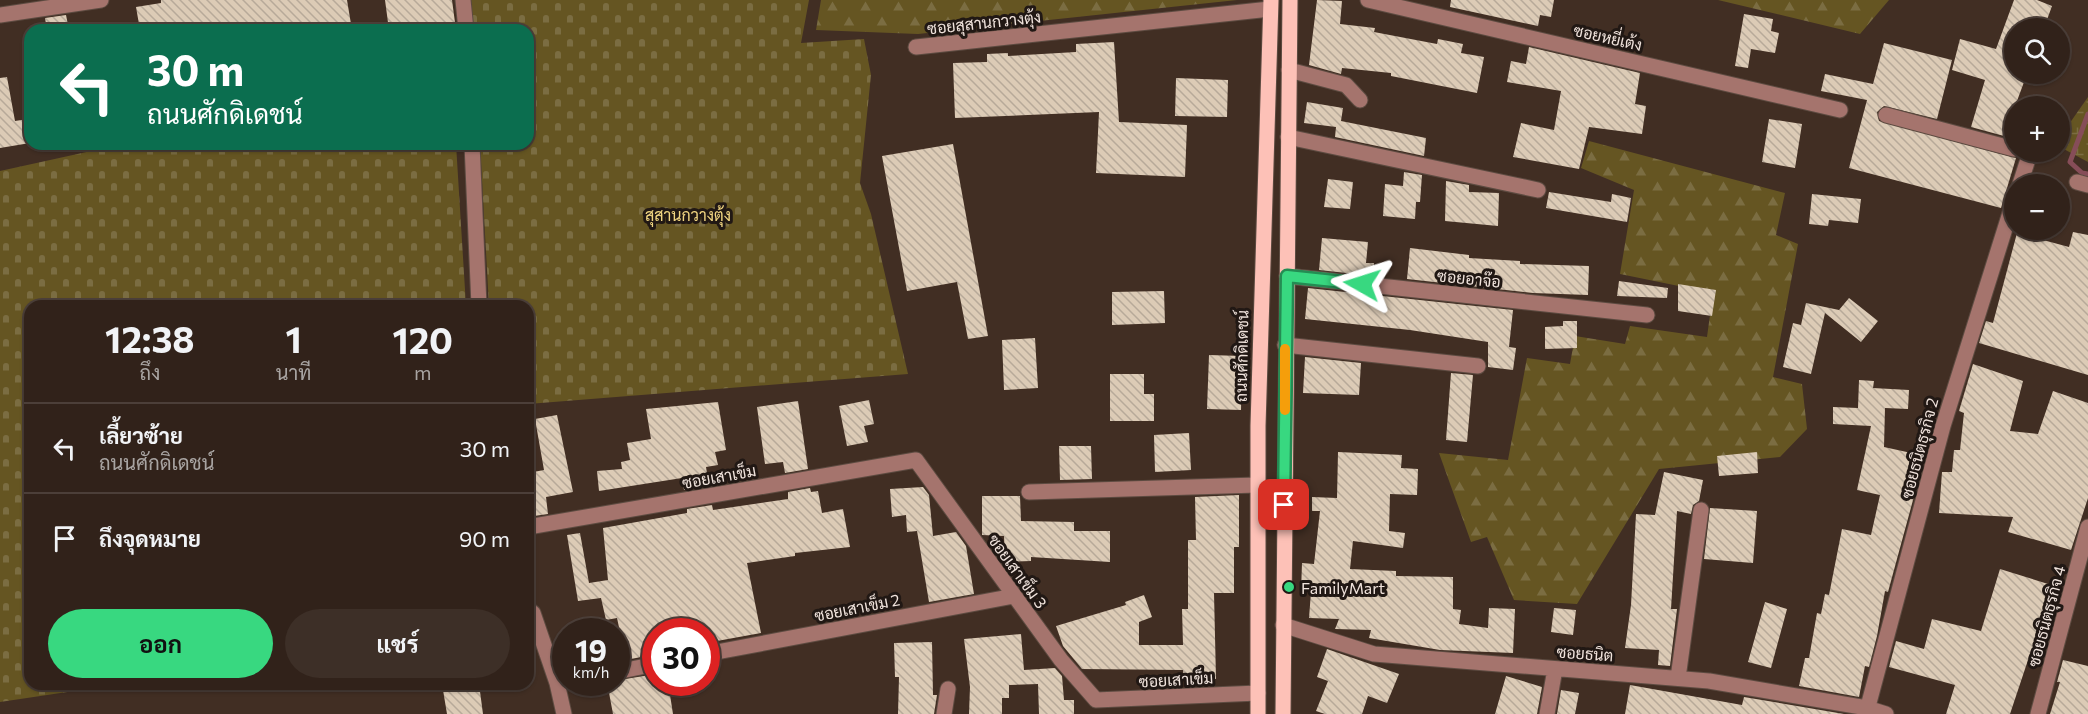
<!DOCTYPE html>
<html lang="th">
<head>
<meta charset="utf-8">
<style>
  body { margin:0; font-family:Commissioner,Sarabun,sans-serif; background:#3d2f27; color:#f1f3f6; height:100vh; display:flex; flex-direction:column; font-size:22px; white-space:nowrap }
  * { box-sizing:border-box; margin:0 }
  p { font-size:20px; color:#a8a4a2 }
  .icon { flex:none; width:33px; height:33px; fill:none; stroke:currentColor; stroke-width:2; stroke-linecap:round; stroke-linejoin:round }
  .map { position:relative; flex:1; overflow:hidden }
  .sheet { position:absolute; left:24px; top:300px; width:510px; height:390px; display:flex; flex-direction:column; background:#31221a; border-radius:18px; box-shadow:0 2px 4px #0004,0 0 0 2px #4c3f39 }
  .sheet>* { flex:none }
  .guide { position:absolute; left:24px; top:24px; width:510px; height:126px; border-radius:18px; box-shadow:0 2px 4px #0004,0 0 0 2px #4c3f39; background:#0b6e4f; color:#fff; overflow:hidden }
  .tools { position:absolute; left:2004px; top:18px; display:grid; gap:12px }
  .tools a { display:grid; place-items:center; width:66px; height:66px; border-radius:50%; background:#31221a; box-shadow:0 2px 4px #0004,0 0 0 2px #4c3f39; font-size:30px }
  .speed { position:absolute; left:552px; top:618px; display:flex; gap:12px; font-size:30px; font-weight:700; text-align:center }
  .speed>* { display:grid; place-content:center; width:78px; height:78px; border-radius:50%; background:#31221a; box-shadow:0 2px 4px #0004,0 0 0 2px #4c3f39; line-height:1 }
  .speed small { font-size:15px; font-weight:400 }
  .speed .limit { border:9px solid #d22; background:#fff; color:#111 }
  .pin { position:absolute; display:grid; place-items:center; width:51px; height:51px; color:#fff; margin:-26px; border-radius:12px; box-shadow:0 3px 9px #0006 }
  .me { position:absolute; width:66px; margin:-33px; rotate:276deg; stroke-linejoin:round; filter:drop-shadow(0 0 4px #0008) }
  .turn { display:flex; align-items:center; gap:21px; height:126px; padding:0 24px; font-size:27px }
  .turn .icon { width:78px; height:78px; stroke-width:2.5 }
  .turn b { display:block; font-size:42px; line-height:51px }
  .eta { display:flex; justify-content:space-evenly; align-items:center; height:102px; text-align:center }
  .eta b { font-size:36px; font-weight:700; line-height:42px }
  .primary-button { display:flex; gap:12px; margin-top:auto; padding:12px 24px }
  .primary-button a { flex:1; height:69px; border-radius:36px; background:#38d880; color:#111; font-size:24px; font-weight:700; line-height:69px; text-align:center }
  .primary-button a+a { background:#3d2f27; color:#f1f3f6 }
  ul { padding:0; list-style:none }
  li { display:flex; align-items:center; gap:18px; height:90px; padding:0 24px; border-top:2px solid #4c3f39 }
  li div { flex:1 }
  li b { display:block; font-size:22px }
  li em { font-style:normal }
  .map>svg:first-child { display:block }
</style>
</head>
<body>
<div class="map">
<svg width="2088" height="714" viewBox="0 0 2088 714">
  <defs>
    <pattern id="forest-firs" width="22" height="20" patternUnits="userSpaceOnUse" patternTransform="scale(1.5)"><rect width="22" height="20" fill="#655522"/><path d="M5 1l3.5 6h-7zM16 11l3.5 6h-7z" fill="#7b6d42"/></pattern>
    <pattern id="wetland-marsh" width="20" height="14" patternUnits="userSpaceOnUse" patternTransform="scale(1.5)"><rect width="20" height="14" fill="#655522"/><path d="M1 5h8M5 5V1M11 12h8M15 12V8" fill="none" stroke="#7b6d42"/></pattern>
    <pattern id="cemetery-stones" width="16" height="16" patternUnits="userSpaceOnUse" patternTransform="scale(1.5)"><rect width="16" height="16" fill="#655522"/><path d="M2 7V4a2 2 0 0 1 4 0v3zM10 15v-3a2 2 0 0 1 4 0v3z" fill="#7b6d42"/></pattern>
    <pattern id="building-back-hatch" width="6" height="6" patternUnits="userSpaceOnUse" patternTransform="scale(1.5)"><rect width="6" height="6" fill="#dccbb6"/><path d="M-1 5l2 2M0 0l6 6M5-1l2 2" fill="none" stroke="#b7a999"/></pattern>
  </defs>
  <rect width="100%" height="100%" fill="#412e23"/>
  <path fill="url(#forest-firs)" d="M821,0H1237L918,34L816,30Z
    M1718,0H1889L1860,34Z
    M1589,141L1785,193L1776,235L1798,244L1773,377L1802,384L1807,429L1780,457L1659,469L1577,604L1514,600L1487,537L1471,542L1439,453L1508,460L1527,358L1570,364L1575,336L1625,344L1630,326L1707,337L1713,293L1620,274L1634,190L1581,168Z"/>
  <path fill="url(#wetland-marsh)" d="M2088,97V162L2060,147V137Z"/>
  <path fill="url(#cemetery-stones)" d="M471,0H809L801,43L864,39L871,75L860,183L871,214L908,374L528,404V306H489L480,144H528V30H473Z
    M123,144H456L466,306H30V684H121L0,702V171Z"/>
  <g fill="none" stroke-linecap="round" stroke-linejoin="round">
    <path stroke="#864d58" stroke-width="5" d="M2088,114L2070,162L2082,173L2088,174"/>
  </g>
  <path fill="url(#building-back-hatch)" d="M161,0H347L352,30H285L284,22L239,30H140L136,7L161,3Z
    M385,0H452L456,30H389Z
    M1317,0L1342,1L1340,24L1375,28L1374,32L1437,44L1438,39L1463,44L1461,53L1484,57L1477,93L1391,76V73L1342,68L1341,74L1309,65Z
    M1451,0H1554L1551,17L1540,15L1538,26L1450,7Z
    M2014,0H2037L2052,6L2044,28H2014V74H2027L2004,136L1971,127L1985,80L1952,70L1960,39L1996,49Z
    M1744,14L1773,19L1771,31L1779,33L1775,53L1751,49L1748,68L1735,66Z
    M66,15L69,30H47L45,18Z
    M1114,42L1119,122L1187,125L1185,177L1096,173L1099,112L955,118L953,63L987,62V54L1008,53V56L1076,52V44Z
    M1884,43L1952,60L1937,119L1884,106L1877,112L1879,121L2016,158L2001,208L1849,168L1867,100L1821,91L1825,74L1873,84Z
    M1529,47L1640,73L1635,104L1646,106L1642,134L1589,127L1579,169L1513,157L1521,123L1554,130L1561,91L1507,82L1511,61L1526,64Z
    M7,77L15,121L28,119L30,143L0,148V78Z
    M1176,78L1228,80L1227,117L1175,116Z
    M1307,102L1343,108L1341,121L1426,138L1424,156L1335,137L1336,127L1304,123Z
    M1769,119L1802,124L1795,168L1762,162Z
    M953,144L988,336L968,339L957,282L907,291L882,156Z
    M1404,172L1422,175L1420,202H1416L1415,219L1383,216L1385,184L1403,186Z
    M1328,179L1353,182L1350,209L1324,207Z
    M1446,181L1469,185V192L1499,193L1498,226L1445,221Z
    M1549,192L1611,202L1612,194L1631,198L1627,222L1546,208Z
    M1812,194L1861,199L1858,223L1829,220L1828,226L1809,224Z
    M2073,232L2088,235V375L1979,343L1986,321L1993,323L2017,233L2069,247Z
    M1322,238L1368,242L1366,263H1374L1373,276L1319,270Z
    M1410,248L1469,255V258L1520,261V264L1589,266L1588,295L1533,293L1407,279Z
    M1619,281L1668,288L1667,298L1617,296Z
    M1678,284L1716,290L1712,316L1678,311Z
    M1308,288L1513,310L1509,347L1516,348L1513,370L1488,367V342L1410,330L1305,319Z
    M1164,291L1165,323L1112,325V292Z
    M1849,298L1878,321L1861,342L1825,313L1811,374L1783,367L1793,323L1801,325L1806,303L1839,310Z
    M1563,321H1577V348L1545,349V327L1563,326Z
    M1035,338L1038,388L1004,390L1002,340Z
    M1209,355L1242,356L1241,410L1207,409Z
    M1305,357L1361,363L1359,395L1303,393Z
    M1973,364L2023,381L2010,431L2038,434L2053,391L2088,403V498L2071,550L2008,532L2013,517L1939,513L1942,472H1952L1954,450H1960L1964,413L1959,411Z
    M1451,373L1473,375L1467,442L1446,440Z
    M1110,374H1144V394H1154V421H1110Z
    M1859,380L1874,381L1873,388L1909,390L1908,409L1885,408L1884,447L1925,456L1888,592L1885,591L1877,636L1869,667L1865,666L1859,697L1799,686L1805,658H1809L1817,613L1821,614L1825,594L1829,595L1842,529L1871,535L1880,495L1857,490L1871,426L1833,424V407L1858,408Z
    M869,400L874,424L864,426L868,442L847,446L839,406Z
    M798,401L808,469L785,473L783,462L765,464L757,407Z
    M718,402L726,450L715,452L718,465L706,467L709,486L684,490L682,478L599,491L597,471L622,469L621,462L630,460L627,443L651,439L646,409Z
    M557,415L573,492L546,497L548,514L534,516L528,473L544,470L535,419Z
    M1189,433L1191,470L1155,472L1154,435Z
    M1059,446H1091L1092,479L1060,480Z
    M1338,452L1402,455L1401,468L1418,469L1417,495L1390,494L1389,531L1405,533L1403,548L1353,541L1350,569L1396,571V576L1453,577V609L1461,610L1459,624L1488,628L1489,608L1515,609L1513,653L1440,650L1369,638L1371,630L1335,629L1339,619L1309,618L1311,592H1301L1302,563L1314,564L1320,511H1312V497L1337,498Z
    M1757,452L1758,473L1719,476L1717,456Z
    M1664,472L1703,480L1699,501L1693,505L1691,514L1677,511L1671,609H1677L1670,666L1658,665L1659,650L1625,648L1631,605L1636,514L1655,515Z
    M923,487L929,495L933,536L956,532L966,546L974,594L929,602L917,531L907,532L906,515L892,517L890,489Z
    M810,488L811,492L818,491L822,513L843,509L850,547L795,553V556L747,563L761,633L706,643V632H656V654L626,660L617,618L606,620L601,598L578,601L567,535L580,533L589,583L608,580L603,528L687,513V509L712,505L713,510L788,499V492Z
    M1239,495V547H1234V593H1214L1216,679L1184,680L1183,670L1082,669L1063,646L1056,626L1126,605L1125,602L1144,595L1152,617L1139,622V645H1183L1182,609H1188V540H1196L1195,497Z
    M982,496H1020L1021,521L1074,522V531H1110V562L1031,557V561L1005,562L1004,536L982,535Z
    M1710,508L1757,511L1753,563L1704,559Z
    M2000,569L2061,588L2043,651L2032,648L2010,714H1946L1955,685L1889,667L1896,641L1924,649L1932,619L1981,631Z
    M1765,602L1787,609L1771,668L1748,662Z
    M1554,608L1576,610L1573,635L1551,632Z
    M1021,634L1024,670L1055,668L1062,676L1064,700H1074V714H1039L1038,684L1009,685V698H1002V714H969L970,687L964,639Z
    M932,642L933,695H937L934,714H898L899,677H895L894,643Z
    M1327,649L1399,674L1387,703L1368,696L1362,714H1325L1316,711L1328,681L1317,677Z
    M2063,660L2088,666V714H2050L2060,682H2057Z
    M656,674V682H668L673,714H613L607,682Z
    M1506,676L1542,687L1537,714H1495Z
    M442,684H479L483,714H447Z
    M1630,685L1742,705L1744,697L1844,714H1625Z
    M1561,690L1579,693L1575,714H1557Z"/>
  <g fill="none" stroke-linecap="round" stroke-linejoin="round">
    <defs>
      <path id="minor" d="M463,0L466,30
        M1368,0L1840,110
        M0,15L101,0
        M916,47L1270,9
        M1289,70L1346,85L1360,100
        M1886,115L2014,149
        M1288,137L1538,190
        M472,144L479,306
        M2077,182L2088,185
        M2020,184L2030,153L2025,152
        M1287,276L1647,315
        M1285,345L1478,366
        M1029,492L1257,485
        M528,527L916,460L1061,660L1096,700
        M528,609L533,613L557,683L564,714
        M1283,625L1374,654L1709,681L1867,708L1886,714
        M706,654L1014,596
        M616,672L656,664
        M1678,678L1701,510
        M1096,700L1258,693
        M944,714L948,689
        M1547,714L1555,669
        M1866,714L1943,426L2014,200
        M2038,714L2088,527"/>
      <path id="major" d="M1258,714V426L1271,0
        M1283,714L1290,0"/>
    </defs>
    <use href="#minor" stroke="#5d4b41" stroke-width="17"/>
    <use href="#major" stroke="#5d4b41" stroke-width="17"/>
    <use href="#minor" stroke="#a5746d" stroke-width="15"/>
    <use href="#major" stroke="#fdc1b7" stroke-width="15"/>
  </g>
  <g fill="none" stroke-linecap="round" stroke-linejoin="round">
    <defs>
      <path id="route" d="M1284,505L1287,276L1362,284"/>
    </defs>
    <use href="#route" stroke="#248c53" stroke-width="15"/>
    <use href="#route" stroke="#38d880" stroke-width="10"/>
    <path stroke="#f59e0b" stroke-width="10" d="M1285,410V349"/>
  </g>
  <circle fill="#38d880" stroke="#211814" stroke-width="2" cx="1289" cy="587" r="6"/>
  <g text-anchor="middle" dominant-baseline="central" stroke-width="6" stroke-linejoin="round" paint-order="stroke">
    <g font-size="16" fill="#f0e3dc" stroke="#211814">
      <text transform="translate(984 22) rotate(-6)">ซอยสุสานกวางตุ้ง</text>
      <text transform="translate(1608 37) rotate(13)">ซอยหยี่เต้ง</text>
      <text transform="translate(1469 278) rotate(6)">ซอยอาจ๊อ</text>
      <text transform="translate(1241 356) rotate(-89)">ถนนศักดิเดชน์</text>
      <text transform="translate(1919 448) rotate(-75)">ซอยธนิตธุรกิจ 2</text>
      <text transform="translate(719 476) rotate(-10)">ซอยเสาเข็ม</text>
      <text transform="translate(1018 571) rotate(54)">ซอยเสาเข็ม 3</text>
      <text transform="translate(857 607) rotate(-11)">ซอยเสาเข็ม 2</text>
      <text transform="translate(2046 616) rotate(-75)">ซอยธนิตธุรกิจ 4</text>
      <text transform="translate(1585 653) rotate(4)">ซอยธนิต</text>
      <text transform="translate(1176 679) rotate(-3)">ซอยเสาเข็ม</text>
    </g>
    <g font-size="16" fill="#f2d682" stroke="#211814">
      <text x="688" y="214">สุสานกวางตุ้ง</text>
    </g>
    <g font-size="16" fill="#f0e3dc" stroke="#211814" text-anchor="start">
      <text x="1301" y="587">FamilyMart</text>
    </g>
  </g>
</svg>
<div class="tools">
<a><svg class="icon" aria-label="search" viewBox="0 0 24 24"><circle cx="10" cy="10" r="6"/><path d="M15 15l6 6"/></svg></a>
<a>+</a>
<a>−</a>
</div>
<div class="speed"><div>19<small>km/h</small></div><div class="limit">30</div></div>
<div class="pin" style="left:1284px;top:505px;background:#d93025"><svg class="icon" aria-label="arrive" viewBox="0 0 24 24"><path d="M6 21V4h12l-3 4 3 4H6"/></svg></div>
<svg class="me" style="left:1362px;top:284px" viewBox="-20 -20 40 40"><path d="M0-17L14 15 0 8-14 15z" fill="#38d880" stroke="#fff" stroke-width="4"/></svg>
<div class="guide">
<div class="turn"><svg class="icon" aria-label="left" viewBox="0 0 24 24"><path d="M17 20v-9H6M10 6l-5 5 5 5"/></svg><div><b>30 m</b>ถนนศักดิเดชน์</div></div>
</div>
<section class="sheet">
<div class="eta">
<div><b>12:38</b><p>ถึง</p></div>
<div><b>1</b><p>นาที</p></div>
<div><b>120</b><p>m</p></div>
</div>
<ul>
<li><svg class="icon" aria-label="left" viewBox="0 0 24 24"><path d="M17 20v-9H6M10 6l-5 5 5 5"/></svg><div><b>เลี้ยวซ้าย</b><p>ถนนศักดิเดชน์</p></div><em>30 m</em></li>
<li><svg class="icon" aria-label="arrive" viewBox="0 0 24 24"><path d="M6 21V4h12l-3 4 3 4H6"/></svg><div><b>ถึงจุดหมาย</b></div><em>90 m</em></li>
</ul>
<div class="primary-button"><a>ออก</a><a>แชร์</a></div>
</section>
</div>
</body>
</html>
